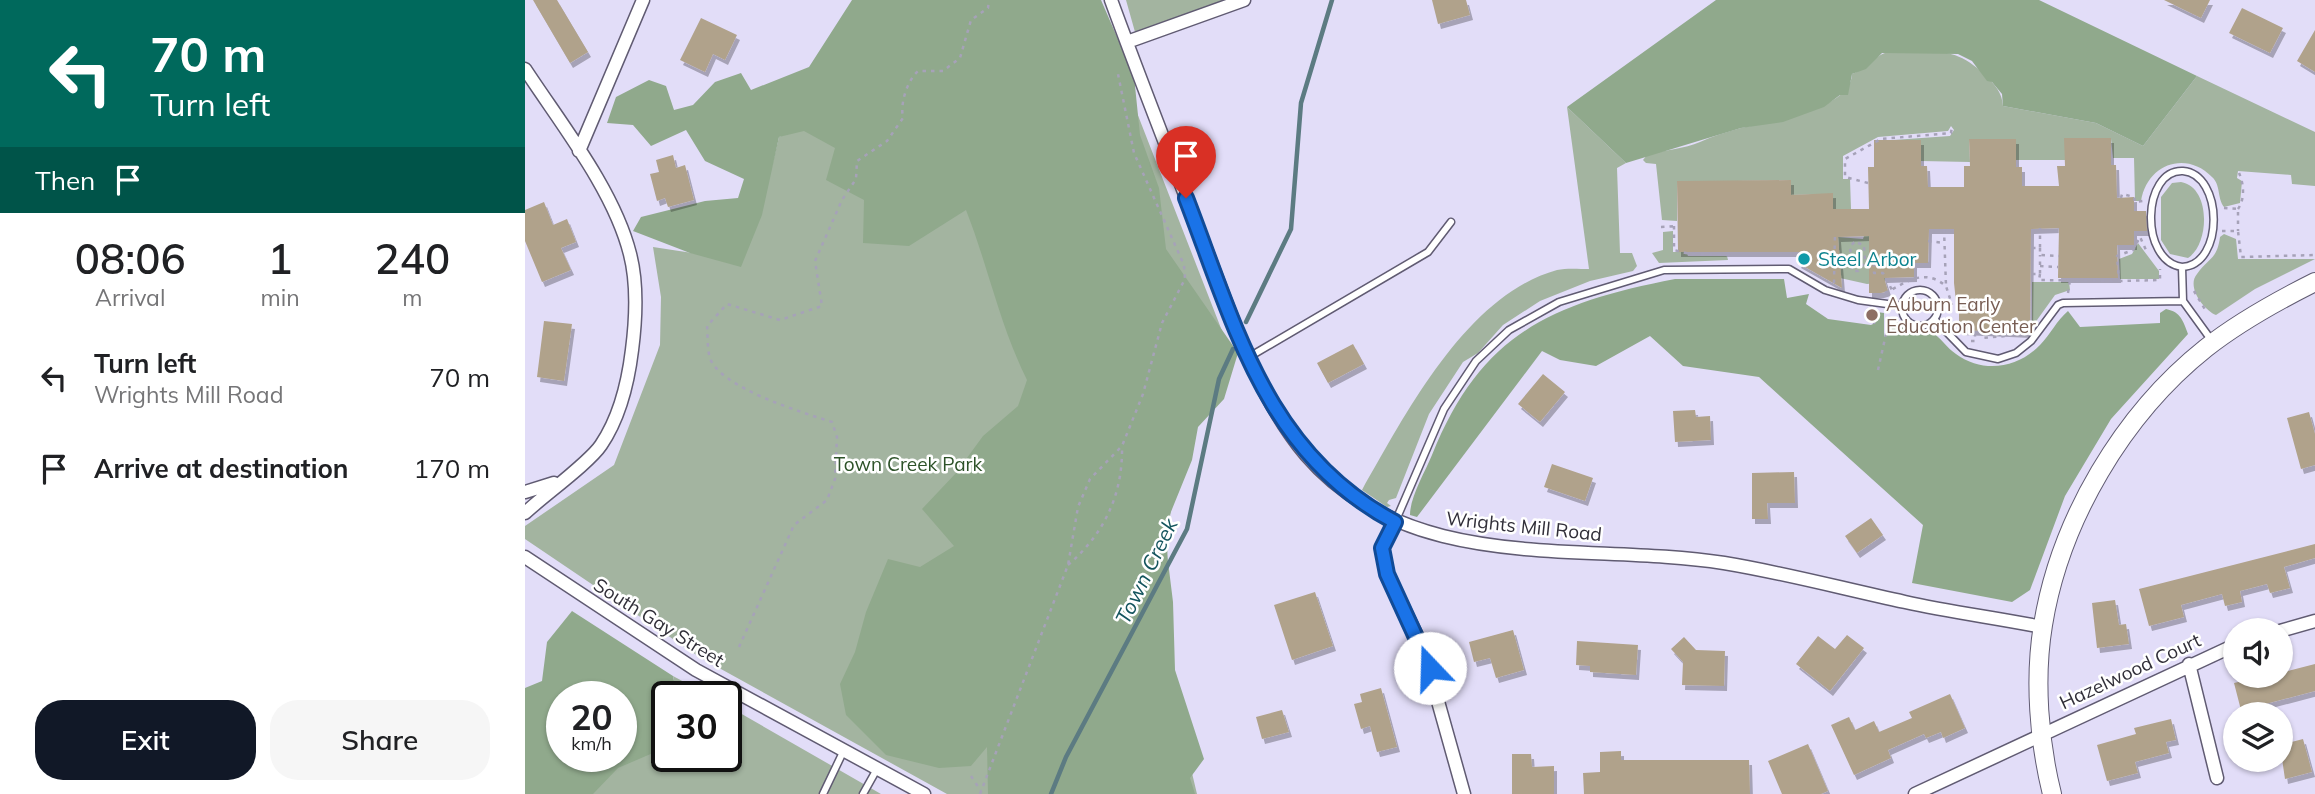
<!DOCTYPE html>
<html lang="en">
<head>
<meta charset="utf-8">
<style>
  body { margin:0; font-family:Mulish,sans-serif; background:#f6f6f6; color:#202124; height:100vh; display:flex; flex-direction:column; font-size:26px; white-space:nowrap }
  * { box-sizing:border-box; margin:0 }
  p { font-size:23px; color:#757577 }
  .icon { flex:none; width:38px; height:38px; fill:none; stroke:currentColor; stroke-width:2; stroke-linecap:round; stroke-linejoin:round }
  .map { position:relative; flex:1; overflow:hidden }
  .drawer { display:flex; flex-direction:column; background:#fff; width:525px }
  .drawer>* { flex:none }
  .hud { background:#00695c; color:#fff; overflow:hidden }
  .fabs { position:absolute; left:1698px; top:618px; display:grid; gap:14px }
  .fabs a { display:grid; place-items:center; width:70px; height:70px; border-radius:50%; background:#fff; box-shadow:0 2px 5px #0004; font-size:35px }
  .speed { position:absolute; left:21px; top:681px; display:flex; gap:14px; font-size:35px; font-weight:700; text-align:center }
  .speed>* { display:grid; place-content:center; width:91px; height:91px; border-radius:50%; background:#fff; box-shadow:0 2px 5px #0004; line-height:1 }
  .speed small { font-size:18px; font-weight:400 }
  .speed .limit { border:4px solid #111; border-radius:10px; background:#fff; color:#111 }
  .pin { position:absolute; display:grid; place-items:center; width:60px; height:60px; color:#fff; margin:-72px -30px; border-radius:50% 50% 50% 0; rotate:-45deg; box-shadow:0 0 7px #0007 }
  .pin .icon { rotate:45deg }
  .me { position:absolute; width:77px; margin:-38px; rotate:339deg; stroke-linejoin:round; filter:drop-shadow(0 0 5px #0008) }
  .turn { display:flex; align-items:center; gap:24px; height:147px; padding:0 35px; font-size:32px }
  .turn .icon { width:91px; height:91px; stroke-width:2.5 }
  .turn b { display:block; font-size:49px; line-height:60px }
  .then { display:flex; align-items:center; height:66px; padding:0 35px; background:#0003; gap:14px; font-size:26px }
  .eta { display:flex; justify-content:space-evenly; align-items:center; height:119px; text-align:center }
  .eta b { font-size:42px; font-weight:600; line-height:49px }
  .button { display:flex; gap:14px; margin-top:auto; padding:14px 35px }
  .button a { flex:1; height:80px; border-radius:28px; background:#111827; color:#fff; font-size:28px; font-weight:600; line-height:80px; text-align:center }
  .button a+a { background:#f6f6f6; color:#202124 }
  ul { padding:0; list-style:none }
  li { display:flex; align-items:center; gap:21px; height:91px; padding:0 35px }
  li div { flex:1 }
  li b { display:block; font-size:26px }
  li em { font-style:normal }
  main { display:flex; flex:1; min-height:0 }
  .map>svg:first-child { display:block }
</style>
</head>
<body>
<main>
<section class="drawer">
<div class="hud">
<div class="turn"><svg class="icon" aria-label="left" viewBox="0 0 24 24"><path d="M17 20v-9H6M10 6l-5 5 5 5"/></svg><div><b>70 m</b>Turn left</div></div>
<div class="then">Then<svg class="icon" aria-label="arrive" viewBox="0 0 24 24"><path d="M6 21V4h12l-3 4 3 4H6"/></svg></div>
</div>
<div class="eta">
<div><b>08:06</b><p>Arrival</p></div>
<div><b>1</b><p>min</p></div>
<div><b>240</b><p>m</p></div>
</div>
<ul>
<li><svg class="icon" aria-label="left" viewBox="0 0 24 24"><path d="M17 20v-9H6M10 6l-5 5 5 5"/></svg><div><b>Turn left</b><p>Wrights Mill Road</p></div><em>70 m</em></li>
<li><svg class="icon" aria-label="arrive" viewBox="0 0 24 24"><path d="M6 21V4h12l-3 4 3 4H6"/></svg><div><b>Arrive at destination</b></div><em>170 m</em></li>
</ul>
<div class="button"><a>Exit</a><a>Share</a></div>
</section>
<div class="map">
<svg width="1790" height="794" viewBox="0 0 1790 794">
  <defs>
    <filter id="shadow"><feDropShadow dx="3" dy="5" stdDeviation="0" flood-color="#0004"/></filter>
  </defs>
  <rect width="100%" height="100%" fill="#e2ddf8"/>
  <path fill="#a3b4a0" d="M568,0L708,359L656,450L643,529L641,620L652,710L672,794H422L176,658L0,539V526L89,465L135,345L136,297L128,247L200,258L247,166L254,137Z
    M601,0H700L619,31L610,32Z
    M1364,52C1405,52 1428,44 1460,75C1470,85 1477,92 1478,106L1571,123L1618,146L1672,76L1790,132V186L1767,184L1766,175L1713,171L1712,178L1717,181L1715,203L1699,207C1692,198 1696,185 1687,177C1661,150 1622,164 1616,201H1610L1609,158H1588L1586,139L1540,138V160H1491L1444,140L1445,162L1396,161L1368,140L1425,136L1429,130L1426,126L1423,131L1353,137L1318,156V179H1325L1326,209H1313L1308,215V194L1266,195V180L1152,182V221L1137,220L1131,164L1121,163L1118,160L1122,155C1138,150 1160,149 1175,142C1188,136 1202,132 1216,128C1243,122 1326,110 1327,74C1341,69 1351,54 1364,52Z
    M1042,107L1101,163L1092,168L1095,253H1107L1112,266L1108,271L1065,281L1015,301L978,325L953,353L938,362L904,414L871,498L864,500L862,503L866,506L862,507L837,490C880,415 941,295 1032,270C1041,268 1054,269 1064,269Z
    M1656,182C1686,187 1685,244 1663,258L1645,254L1636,240V197L1647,183Z
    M1148,231V252H1161L1163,256H1202L1203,260L1134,263L1127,253L1138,250V232Z
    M1340,233H1344V263L1360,278V282L1342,284L1315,278L1313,237L1338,239Z
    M1699,234L1711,239L1713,259H1790L1730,289L1691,315C1679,310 1661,287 1672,274C1683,258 1692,260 1695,237Z
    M1613,243L1634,271V279H1595L1594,259L1607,254Z
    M1507,282H1544L1545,290L1530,295L1507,327Z
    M148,676L185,696H142V756H201V705L356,794H50L96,756L149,680Z"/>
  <path fill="#90a98c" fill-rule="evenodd" d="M327,0H576L609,76L615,135L634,188L641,249L713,353L699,399L673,427L667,460L639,529L648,602L650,670L679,759L665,778L670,794H463L462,747L446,766L414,768L361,755L321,715L315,684L330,652L341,612L363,559L395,567L429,546L397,509L431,473L458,436L493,406L502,380C475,326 463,266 441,210L384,246L338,243L339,200L301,180L310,148L279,131L254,137L237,215L216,267L165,253L108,231L116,217L180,201L213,198L219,179L180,161L161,130L126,146L108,125L82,123L91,97L124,80L141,86L149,110L168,105L190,82L216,73L226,90L284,67Z
    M1191,0H1514L1672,76L1618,146L1571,123L1478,106L1477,94L1467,82L1462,81L1447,61L1433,54L1357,53L1341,69L1327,74L1323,95H1315L1299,107L1258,122L1216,128L1101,163L1042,107Z
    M1150,279H1259L1262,298L1284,294L1281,304L1303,319L1346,325L1350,323L1352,312L1359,313V337L1369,317C1380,333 1389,338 1407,332C1416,338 1422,348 1431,354C1459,374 1493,368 1515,345C1525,335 1532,320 1543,311L1555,327L1635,323V313L1641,309C1656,312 1658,321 1663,334L1586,419L1540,496L1505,590L1487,602L1387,583L1398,525L1234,377L1158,366L1125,336L1071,366L1035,360L1017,351L892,517L885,515C885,497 900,472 907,455C956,333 1027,303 1150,279Z
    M47,611L148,676L152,696H142V747L93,768L68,794H0V688L17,681L22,642ZM37,696H96V756H37Z"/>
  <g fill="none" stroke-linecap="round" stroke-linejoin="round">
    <path stroke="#5c7b82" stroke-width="4.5" d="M721,322L766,229L776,103L807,0
      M526,794L541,757L662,529L694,379L708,349"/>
  </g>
  <path fill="#b0a28b" filter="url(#shadow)" d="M8,0H32L63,52L45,63Z
    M907,0H941L945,15L913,24Z
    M1639,0H1685L1676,18Z
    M1717,8L1758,28L1745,53L1704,33Z
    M176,18L212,35L200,60L188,54L180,72L155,60Z
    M1790,30V72L1772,61Z
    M1539,138H1586V165H1591L1592,198L1609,197V211H1621L1622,231H1609V245H1592L1593,278H1533L1534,228L1506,229L1505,333L1434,330V302H1431L1429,283V229H1404L1403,263H1389V277L1359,278L1363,291L1356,293H1344V236L1313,237L1317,288L1273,263L1280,252H1153L1152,181L1266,180V195L1308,193V209H1344L1343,167H1349V140H1396V166H1402L1403,187H1439V166H1445L1444,139H1491V167H1497V186H1534L1532,166H1540Z
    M148,155L151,168L160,165L169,200L143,207L140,198L132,201L125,174L134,172L131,160Z
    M19,202L28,225L42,219L51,242L36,248L46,270L17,282L0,241V210Z
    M19,321L47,324L39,381L12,377Z
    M828,344L839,364L803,383L792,363Z
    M1018,374L1040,392L1015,422L993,404Z
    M1170,410L1171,417L1185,416L1186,440L1150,442L1148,411Z
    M1784,412L1790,434V465L1776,469L1762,418Z
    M1027,464L1068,478L1060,501L1019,487Z
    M1269,472L1270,503H1242L1243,519H1227V473Z
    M1346,518L1358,535L1332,553L1320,536Z
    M1790,544V558L1759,567L1765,588L1745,593L1742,584L1715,591L1717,602L1700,606L1697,594L1656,605L1659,617L1624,626L1614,589Z
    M790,592L808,646L767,660L749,605Z
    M1590,600L1594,625L1601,624L1604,644L1572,648L1567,603Z
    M988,630L999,670L971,678L965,658L949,662L944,642Z
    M1322,635L1339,648L1305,691L1271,664L1293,636L1310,649Z
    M1159,637L1171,650L1200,651L1199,686L1157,685L1158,662L1146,649Z
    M1052,641L1113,645L1111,675L1065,672V666L1051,665Z
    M1790,664V691L1729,707L1731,714H1717L1709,683L1739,676H1755V673Z
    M856,688L872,747L852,752L845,726L836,729L829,704L837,702L835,694Z
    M1425,694L1440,728L1418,738L1416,732L1401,738L1399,734L1363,750L1366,758L1329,775L1306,725L1324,717L1330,730L1349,721L1354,732L1387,718L1384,712Z
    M757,710L764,732L737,739L731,717Z
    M1646,719L1651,740L1641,742L1644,753L1610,762L1613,773L1582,781L1572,745L1611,734L1609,728Z
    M1778,739L1787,772L1760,779L1755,745Z
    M1283,744L1303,791L1296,794H1257L1243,761Z
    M1096,751V760H1224L1225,794H1059L1058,773L1075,772V752Z
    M987,754H1006L1007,767L1029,766V794H987Z"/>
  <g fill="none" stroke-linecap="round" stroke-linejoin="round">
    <defs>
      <path id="lane" d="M1657,267C1614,261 1617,169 1658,171C1698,174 1700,265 1657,267L1658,301L1687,341
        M1377 308a18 18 0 1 1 36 0a18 18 0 1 1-36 0Z
        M1410,320L1441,352L1473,359L1491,353L1506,341L1533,305L1538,303L1658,301
        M724,357L903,252L926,222
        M871,520L919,409L951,361L984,330L1034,302L1139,270L1264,269L1300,290L1333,300L1377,306
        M298,794L319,750
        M338,794L352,769"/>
      <path id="street" d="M586,0C616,82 648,163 679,244C707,316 731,395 781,455C886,577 1057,541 1199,563C1260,573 1319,589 1380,602C1425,612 1472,618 1517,627
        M602,42L719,0
        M0,69C36,124 89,190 105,254C113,285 111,319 107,350C103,383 95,417 76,445C64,463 18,496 0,513
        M54,151L118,0
        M0,492L29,483
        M870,522L857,548L862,574L898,648L939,794
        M0,557L171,670L399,794
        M1755,631L1790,621
        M1664,664L1692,778
        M1390,794L1710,645"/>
      <path id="secondary" d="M1527,794C1514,742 1509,679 1518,625C1535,520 1598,414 1681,348C1714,322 1752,301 1790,282"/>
    </defs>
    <use href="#lane" stroke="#605b72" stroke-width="9"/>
    <use href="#street" stroke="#605b72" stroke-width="15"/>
    <use href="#secondary" stroke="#605b72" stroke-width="20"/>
    <path stroke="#a6a2b8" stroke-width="2.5" stroke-dasharray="3.5 5" stroke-linecap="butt" d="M1343,183L1320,177V159L1356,139L1426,133L1427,126
      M1596,198L1597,194L1609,197L1610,202L1618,201
      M1699,208L1713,209V231
      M1713,209C1720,199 1719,184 1714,173
      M1149,226V250L1165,254L1204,255L1207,259
      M1136,227L1153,226
      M1419,229L1421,286
      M1697,231H1713L1716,257L1790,255
      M1403,241L1419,243
      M1333,243L1339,245L1340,262L1333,271H1327L1325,246L1333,239
      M1507,248H1515V228
      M1515,248V255L1534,256
      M1349,263V273H1358L1367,290
      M1515,266L1533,267
      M1507,274H1515V255
      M1515,274L1514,280L1594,281L1592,256L1608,250L1615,237L1621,250
      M1594,281L1635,280V269
      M1309,283L1310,232
      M1669,291L1681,311
      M1360,293C1381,283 1398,267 1421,286L1427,305
      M1543,293L1545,280
      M1349,324L1350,312
      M1446,341H1450V333L1457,334V338L1493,335
      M1353,370L1365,316
      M543,565C579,534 598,495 597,446
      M214,647L269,525L302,500L310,479L312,437L307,422C279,413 195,388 185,358C182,349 183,336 182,326L202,304L255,320L297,306L290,261L317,200L331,179L332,161L362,141L378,118C375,103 382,81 393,71H418L435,58L446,20L463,8L464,0
      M446,776L456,791
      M455,794L543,565L553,507L565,479L597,446L618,394L637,323L660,279L659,265L609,153L593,74L597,72"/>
    <use href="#lane" stroke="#fff" stroke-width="6"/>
    <use href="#street" stroke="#fff" stroke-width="12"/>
    <use href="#secondary" stroke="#fff" stroke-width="18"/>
  </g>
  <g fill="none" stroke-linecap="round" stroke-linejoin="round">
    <defs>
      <path id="route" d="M661,198C710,325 741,454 870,522L857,548L862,574L905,668"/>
    </defs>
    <use href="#route" stroke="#114b97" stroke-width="18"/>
    <use href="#route" stroke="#1a73e8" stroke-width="12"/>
  </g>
  <circle fill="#0f9aa8" stroke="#fff" stroke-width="2.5" cx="1279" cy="259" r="7"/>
  <circle fill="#8d6e63" stroke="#fff" stroke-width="2.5" cx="1347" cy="315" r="7"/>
  <g text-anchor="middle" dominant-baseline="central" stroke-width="5" stroke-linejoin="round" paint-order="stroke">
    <g font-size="19" fill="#0d838f" stroke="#fff" text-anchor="start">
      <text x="1293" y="259">Steel Arbor</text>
    </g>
    <g font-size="19" fill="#785e54" stroke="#fff" text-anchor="start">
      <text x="1361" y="304">Auburn Early<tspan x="1361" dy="22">Education Center</tspan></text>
    </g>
    <g font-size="19" fill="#2d5228" stroke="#fff">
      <text x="383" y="464">Town Creek Park</text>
    </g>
    <g font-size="19" fill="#312f39" stroke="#fff">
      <text transform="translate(999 526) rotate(6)">Wrights Mill Road</text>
      <text transform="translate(134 622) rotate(32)">South Gay Street</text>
      <text transform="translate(1605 671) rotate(-25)">Hazelwood Court</text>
    </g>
    <g font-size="21" font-style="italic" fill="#13545d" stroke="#fff">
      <text transform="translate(621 571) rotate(-64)">Town Creek</text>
    </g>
  </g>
</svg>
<div class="fabs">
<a><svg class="icon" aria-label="sound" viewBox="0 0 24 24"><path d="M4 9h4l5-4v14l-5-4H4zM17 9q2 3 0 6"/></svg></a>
<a><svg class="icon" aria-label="layers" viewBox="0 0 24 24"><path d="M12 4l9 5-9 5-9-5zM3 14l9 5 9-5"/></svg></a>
</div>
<div class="speed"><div>20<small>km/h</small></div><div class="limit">30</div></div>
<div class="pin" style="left:661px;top:198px;background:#d93025"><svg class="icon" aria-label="arrive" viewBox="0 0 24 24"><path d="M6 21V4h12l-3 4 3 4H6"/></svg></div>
<svg class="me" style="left:905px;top:668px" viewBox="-20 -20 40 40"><circle r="19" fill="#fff"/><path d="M0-13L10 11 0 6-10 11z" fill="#1a73e8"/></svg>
</div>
</main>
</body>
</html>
